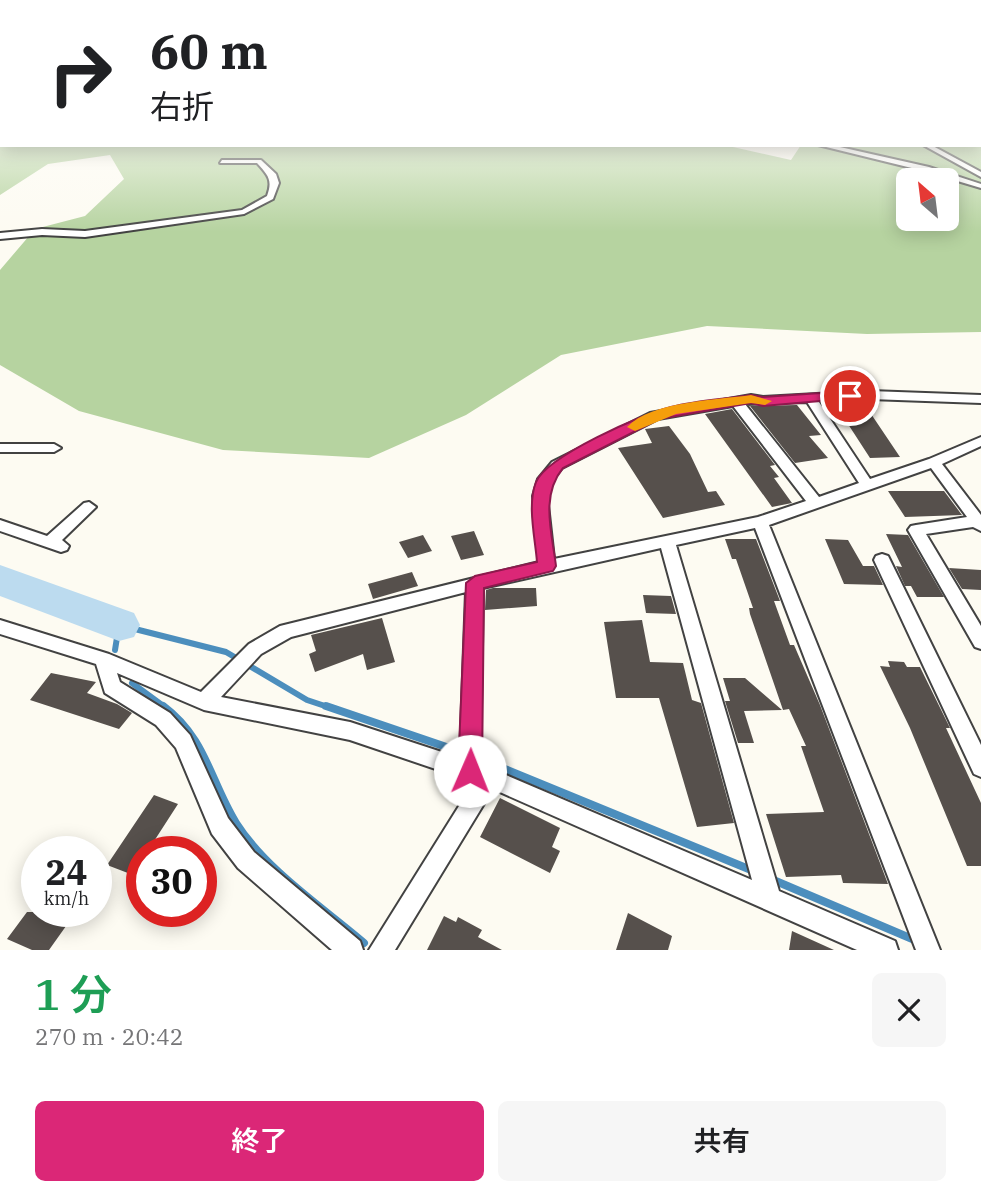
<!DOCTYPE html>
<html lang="ja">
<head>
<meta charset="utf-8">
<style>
  body { margin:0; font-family:"IBM Plex Serif","Noto Sans JP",serif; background:#f6f6f6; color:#202124; height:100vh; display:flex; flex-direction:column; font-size:26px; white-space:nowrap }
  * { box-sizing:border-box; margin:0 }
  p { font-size:23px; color:#757577 }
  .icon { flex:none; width:38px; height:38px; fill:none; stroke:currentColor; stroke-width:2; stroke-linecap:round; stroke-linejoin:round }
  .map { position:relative; height:950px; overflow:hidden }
  .drawer { display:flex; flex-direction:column; background:#fff; flex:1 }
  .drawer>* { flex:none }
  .banner { position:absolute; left:0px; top:0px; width:982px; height:147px; box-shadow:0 4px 18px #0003; background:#fff; color:#202124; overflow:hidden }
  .needle { width:46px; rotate:332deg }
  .controls { position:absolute; left:896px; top:168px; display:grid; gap:14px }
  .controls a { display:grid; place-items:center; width:63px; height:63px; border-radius:10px; background:#fff; box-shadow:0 4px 18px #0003; font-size:35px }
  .speed { position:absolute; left:21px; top:836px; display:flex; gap:14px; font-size:35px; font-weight:700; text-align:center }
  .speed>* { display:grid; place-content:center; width:91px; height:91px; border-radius:50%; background:#fff; box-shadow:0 4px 18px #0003; line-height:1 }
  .speed small { font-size:18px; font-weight:400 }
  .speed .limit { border:10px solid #d22; background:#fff; color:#111 }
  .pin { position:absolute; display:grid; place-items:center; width:60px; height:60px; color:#fff; margin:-30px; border:4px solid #fff; border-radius:50%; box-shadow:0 2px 7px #0007 }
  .me { position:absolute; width:77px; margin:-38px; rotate:1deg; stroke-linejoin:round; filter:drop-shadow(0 0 5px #0008) }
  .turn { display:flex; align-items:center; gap:24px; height:147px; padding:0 35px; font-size:32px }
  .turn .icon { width:91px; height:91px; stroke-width:2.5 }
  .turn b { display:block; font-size:49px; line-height:60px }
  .round { display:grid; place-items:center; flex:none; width:74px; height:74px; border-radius:10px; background:#f6f6f6 }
  .overview { display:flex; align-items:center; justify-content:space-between; height:119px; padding:0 35px }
  h1 { font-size:42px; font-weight:600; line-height:52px; color:#1e9e55 }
  .primary-button { display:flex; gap:14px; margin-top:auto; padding:14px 35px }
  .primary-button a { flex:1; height:80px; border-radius:10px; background:#db2777; color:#fff; font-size:28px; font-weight:600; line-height:80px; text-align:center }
  .primary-button a+a { background:#f6f6f6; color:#202124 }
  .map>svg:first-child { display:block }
</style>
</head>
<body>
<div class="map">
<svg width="981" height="950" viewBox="0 0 981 950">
  <rect width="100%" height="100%" fill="#fdfbf2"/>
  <path fill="#b6d3a0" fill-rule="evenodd" d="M0,99L2,145H724L791,160L801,145H980L981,99V332L867,334L707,326L561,355L466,415L369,458L223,450L79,411L0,365V270L35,229L85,216L124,179L110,155L48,164L0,195ZM908,180H947V219H908Z"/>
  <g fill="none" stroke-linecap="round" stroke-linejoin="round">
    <path stroke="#4c8ebd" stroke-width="6" d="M115,650L119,625L226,652L307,700L331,708
      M132,683L166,708"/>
    <path stroke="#4c8ebd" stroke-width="8" d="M163,706C206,738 210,781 236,823C266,870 322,907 364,943
      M326,706L464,753
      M473,756L756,872
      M771,879L917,941"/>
    <path fill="#bcdbef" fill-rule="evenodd" d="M0,565L134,613L140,625L134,637L119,641L0,596Z"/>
  </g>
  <path fill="#56504c" d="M863,402L900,457L870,458L835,404Z
    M797,405L821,435L809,436L828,458L795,463L750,406Z
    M732,409L775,465L770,466L779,477L774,478L792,503L772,507L705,414Z
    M669,426L690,454L708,492L716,491L725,505L663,518L618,448L652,443L645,429Z
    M888,491H944L962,515L905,517Z
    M474,531L484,555L461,560L451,536Z
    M886,534L908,535L944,597H917L911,586H905L896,566L902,567Z
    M423,535L432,551L408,558L399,542Z
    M725,539H756L780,601H774L790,645H794L820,705L888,884L843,883L841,875L786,877L766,814L824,812L801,746H806L789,709L783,710L750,614L749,608H753L736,559H732Z
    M825,539L848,540L863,566H874L883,585L844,584Z
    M949,568L981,570V590L962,589Z
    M412,572L418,586L373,599L368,584Z
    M493,588H536L537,606L485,610L486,590Z
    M643,595L671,596L676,614L646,613Z
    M382,618L395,662L367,670L363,654L315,672L309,654L316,651L311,635Z
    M642,620L650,662L683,663L692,700L701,703L734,823L697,827L659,698H616L604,622Z
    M888,661L904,662L907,667H920L950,728H946L981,803V866H967L910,728L880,666L890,667Z
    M51,673L96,682L87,693L117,704L132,713L119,729L30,700Z
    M723,678H745L782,710L744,711L754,743H738L725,701H730Z
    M154,795L178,804L147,852H142V861L133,875L107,865Z
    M500,798L560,828L552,847L560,851L550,873L480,837Z
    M27,912H76L49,950H32L7,939Z
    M628,913L672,936L668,950H616Z
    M444,916L456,922L458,917L482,930L478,937L502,950H427Z
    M792,931L834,950H789Z"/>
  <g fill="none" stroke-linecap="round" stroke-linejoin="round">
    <defs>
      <path id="street" d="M818,145H831L929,167L981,184V188L924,171Z
        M923,145H931L981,172V177Z
        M222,160H261L276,174L279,183L273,199L244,214L85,237L42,235L0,239V233L42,229L85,231L242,210L267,196C273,180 268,175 257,163H220Z
        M870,391L981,395V403L870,399L819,402L870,479L929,459L981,437V446L942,464L981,515V531L973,527L926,534L981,626V649L975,647L908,530L911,526L916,525L967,517L931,468L769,525L940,950H916L755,528L676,545L779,891L895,941L898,950H857L493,789L395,950H369L474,782L350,740L204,710L117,673L120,682L170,713L190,735L228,818L254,852L360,941L363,950H332L238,868L212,834L176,748L156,725L105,693L96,664L0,634V620L109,654L201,692L249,644L280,626L539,562L533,496L538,479L552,462L650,413L751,395L763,397ZM807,402L859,483L819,497L745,404ZM733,406L806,501L758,517L554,559L547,496L552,480L562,468L658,419ZM661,548L752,880L480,764L483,588ZM466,592L460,758L350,722L221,697L261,654L291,637Z
        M0,444H54L61,448L54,452H0Z
        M89,502L96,507L62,540L69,546L67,550L61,552L0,531V520L47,536L84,503Z
        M882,554L888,556L890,560L981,745V777L974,774L874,560L876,556Z"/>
    </defs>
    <use href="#street" stroke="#424242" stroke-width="4"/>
    <use href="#street" fill="#fff" fill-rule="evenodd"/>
  </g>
  <linearGradient id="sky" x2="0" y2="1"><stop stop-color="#96c4eb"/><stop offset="0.43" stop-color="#fefdf9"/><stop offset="1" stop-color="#fefdf9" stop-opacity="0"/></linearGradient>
  <rect width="981" height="232" fill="url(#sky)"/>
  <path fill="#db2777" stroke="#8e194d" stroke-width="2" d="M850,391L857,396L855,398L763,406L751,403L659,419L563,468C540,496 552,533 556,566L553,571L484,588L482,771L479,778L470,782L462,778L458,771L466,583L475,576L537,562C535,537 527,505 536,482C547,456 642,414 671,407C697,400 725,399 751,395L763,397Z"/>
  <path fill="#f59e0b" d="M751,395L772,401L765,405L751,403L676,414L635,431L627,427C652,401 717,400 751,395Z"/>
</svg>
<div class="controls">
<a><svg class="needle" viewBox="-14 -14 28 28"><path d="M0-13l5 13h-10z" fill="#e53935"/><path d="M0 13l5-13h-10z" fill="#757577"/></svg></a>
</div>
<div class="speed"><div>24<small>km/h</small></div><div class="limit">30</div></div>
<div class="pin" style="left:850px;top:396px;background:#d93025"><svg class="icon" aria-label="arrive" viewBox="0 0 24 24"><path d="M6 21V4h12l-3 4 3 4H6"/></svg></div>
<svg class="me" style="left:470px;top:771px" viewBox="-20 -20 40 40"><circle r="19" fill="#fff"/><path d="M0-13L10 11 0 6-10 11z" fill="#db2777"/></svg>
<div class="banner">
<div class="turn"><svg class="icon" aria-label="right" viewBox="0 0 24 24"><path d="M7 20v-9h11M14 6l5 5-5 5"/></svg><div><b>60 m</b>右折</div></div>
</div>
</div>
<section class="drawer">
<div class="overview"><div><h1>1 分</h1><p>270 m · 20:42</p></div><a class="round"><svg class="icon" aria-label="close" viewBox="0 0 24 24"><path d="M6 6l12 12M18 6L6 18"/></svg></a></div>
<div class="primary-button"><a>終了</a><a>共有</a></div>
</section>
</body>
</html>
